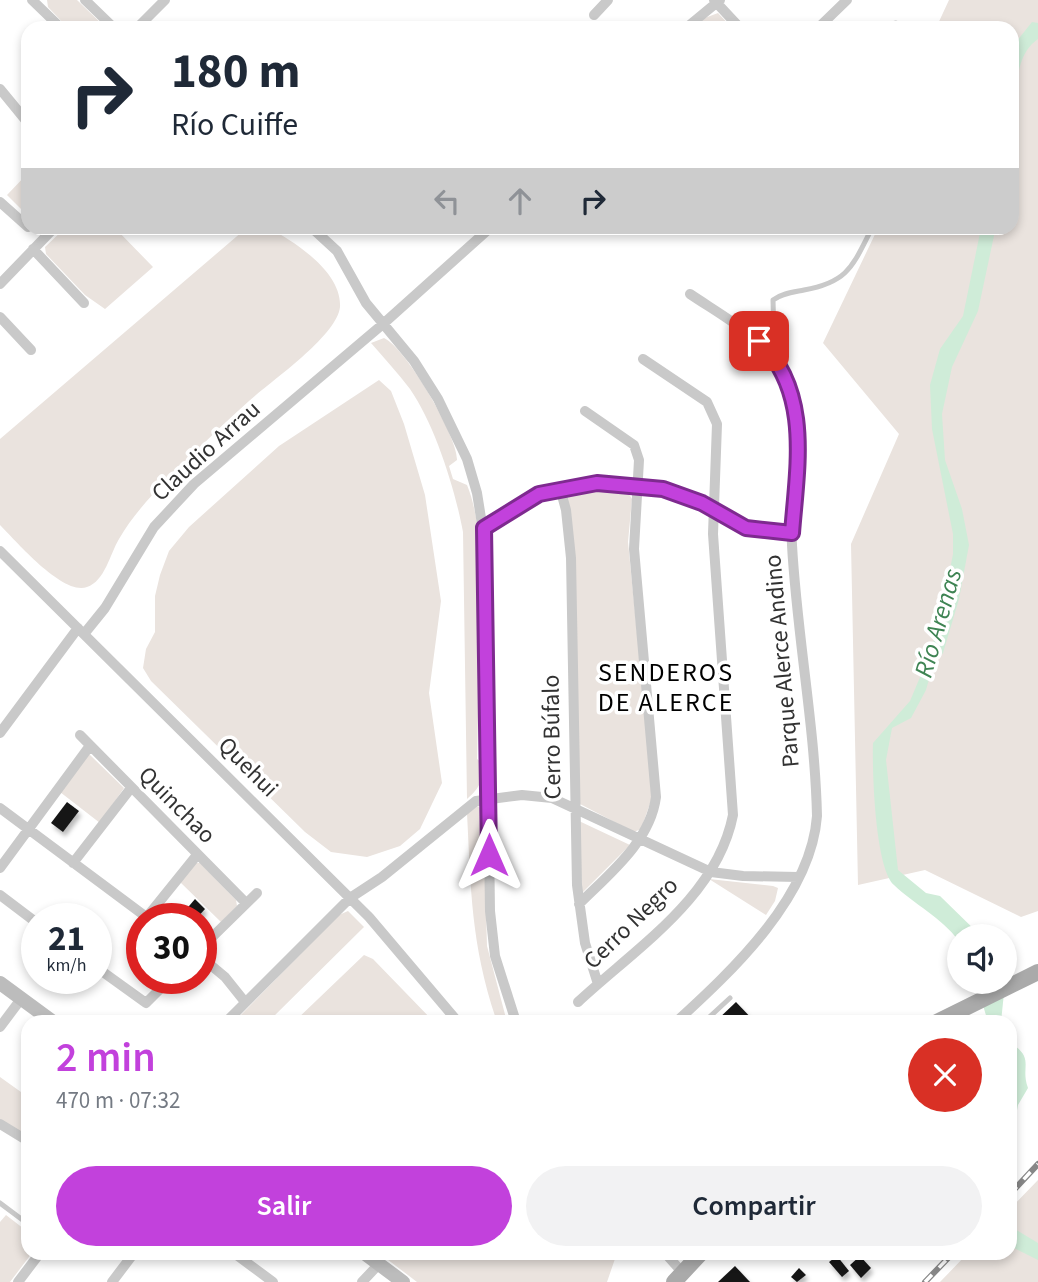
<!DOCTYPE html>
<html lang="es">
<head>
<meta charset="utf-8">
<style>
  body { margin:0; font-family:"Source Sans 3",sans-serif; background:#f2f2f3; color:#1f2937; height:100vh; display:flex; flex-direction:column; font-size:26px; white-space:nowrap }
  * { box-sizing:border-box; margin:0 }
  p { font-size:23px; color:#747a83 }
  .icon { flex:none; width:38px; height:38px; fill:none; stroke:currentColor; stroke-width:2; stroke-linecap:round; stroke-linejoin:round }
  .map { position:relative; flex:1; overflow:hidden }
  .drawer { position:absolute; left:21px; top:1015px; width:996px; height:245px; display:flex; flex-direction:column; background:#fff; border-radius:21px; box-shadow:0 4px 10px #0003 }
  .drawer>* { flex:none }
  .guide { position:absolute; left:21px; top:21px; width:998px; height:214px; border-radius:21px; box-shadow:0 4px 10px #0003; background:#fff; color:#1f2937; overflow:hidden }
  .controls { position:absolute; left:947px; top:924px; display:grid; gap:14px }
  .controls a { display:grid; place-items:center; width:70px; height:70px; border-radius:50%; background:#fff; box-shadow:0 4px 10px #0003; font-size:35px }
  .speed { position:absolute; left:21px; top:903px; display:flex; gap:14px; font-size:35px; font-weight:700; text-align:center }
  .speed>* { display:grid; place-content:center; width:91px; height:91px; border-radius:50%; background:#fff; box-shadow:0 4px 10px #0003; line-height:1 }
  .speed small { font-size:18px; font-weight:400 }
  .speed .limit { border:10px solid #d22; background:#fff; color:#111 }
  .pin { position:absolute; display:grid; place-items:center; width:60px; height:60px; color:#fff; margin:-30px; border-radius:14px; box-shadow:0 4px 10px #0006 }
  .me { position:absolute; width:77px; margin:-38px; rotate:0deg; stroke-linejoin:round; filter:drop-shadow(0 0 5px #0008) }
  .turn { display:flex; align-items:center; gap:24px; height:147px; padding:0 35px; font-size:32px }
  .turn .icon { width:91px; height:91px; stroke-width:2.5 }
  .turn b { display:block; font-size:49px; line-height:60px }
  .lanes { display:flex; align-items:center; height:66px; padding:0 35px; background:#0003; justify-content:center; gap:35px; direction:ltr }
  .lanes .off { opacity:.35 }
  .round { display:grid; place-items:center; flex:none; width:74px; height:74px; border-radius:37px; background:#f2f2f3 }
  .overview { display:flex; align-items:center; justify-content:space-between; height:119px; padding:0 35px }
  h1 { font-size:42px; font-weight:600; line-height:52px; color:#c241dc }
  .cta { display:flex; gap:14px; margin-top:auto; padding:14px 35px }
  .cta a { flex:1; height:80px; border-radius:42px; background:#c241dc; color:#fff; font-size:28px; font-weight:600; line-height:80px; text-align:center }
  .cta a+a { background:#f2f2f3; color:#1f2937 }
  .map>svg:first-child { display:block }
</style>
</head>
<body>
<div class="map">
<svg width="1038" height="1282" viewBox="0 0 1038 1282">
  <defs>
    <filter id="shadow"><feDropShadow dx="2.5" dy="4.5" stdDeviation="2" flood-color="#0004"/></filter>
  </defs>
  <rect width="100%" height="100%" fill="#fff"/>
  <path fill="#eae3de" d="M47,0H77L106,28H68L48,7Z
    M949,0H1038V911L1021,917L925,870L858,885L851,544L899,434L823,343L878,228H1012V28H936Z
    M718,13L732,28H691L702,19Z
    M28,173V216L7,195Z
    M65,228H115L153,267L105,309L85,295L46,254L45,247Z
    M269,228C295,242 342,272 340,307C337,336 270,382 249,401C231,417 213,434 195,452C168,479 138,506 119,539C110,554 105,581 87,587C63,596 16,541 0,525V439L243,231Z
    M384,338C406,348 458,437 457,460L449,466L453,479L467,485C489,537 481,654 482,714L478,715L477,759L482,763C482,781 481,787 467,799L463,532C455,489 435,425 410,389C398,373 384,358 371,343Z
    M379,380L391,391L404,424L425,495L441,601L429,693L442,783L420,829L400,846L367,857L331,852L305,832L151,681L143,668L146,649L155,632V596L160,575L169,551L189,527L279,446Z
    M598,490L627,491L632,499L628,542L653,795L641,829L634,832L580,804L568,497Z
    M89,754L124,788L100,823L60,792Z
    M478,806L483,811L487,946L507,1022H497C471,945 471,892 467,813Z
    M579,821L630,845L582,893Z
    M196,863H200L236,900L237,906L221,922L180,882Z
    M709,879L773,886L778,888L775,901L766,915Z
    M348,911L364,927L268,1022H234L339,915Z
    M364,955L373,959L434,1022H294Z
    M0,1077L28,1097V1136L0,1120Z
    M1038,1180V1282H940L968,1253H1010V1209Z
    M6,1215L28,1232V1253H32L10,1282H0V1222Z
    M379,1253H617L607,1282H417Z"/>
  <path fill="#cfecd8" d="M1032,22L1038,23V39C1006,61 1021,117 1012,149V47Z
    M981,228H994L995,231L978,311L952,367L942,414L945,460L962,509L969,545L959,599L943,653L933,665L926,690L911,718L892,728L886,760L898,870L926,893L940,896L981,936H959V941C941,917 915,905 894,885C875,868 872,769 873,743L910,701L931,651L943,605L953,554V534L932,429L930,385L940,349L963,316Z
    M976,982H999L1004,993L1001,1022H988Z
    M1010,1035L1012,1044C1035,1059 1020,1067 1028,1088L1018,1105L1016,1116L1010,1121Z
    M1010,1226L1038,1243V1260L1010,1246Z"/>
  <path fill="#191919" filter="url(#shadow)" d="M67,802L79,811L63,832L51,823Z
    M195,899L205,909L196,919H178Z
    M736,1002L755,1022H715Z
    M837,1256L849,1271L842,1277L829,1262Z
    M860,1256L871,1268L861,1278L850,1265Z
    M735,1266L750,1282H718Z
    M799,1268L806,1275L797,1282L791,1277Z"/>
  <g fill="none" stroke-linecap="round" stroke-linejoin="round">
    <path stroke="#c9c9c9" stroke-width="5" d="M876,28L896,23L908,28
      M767,349L774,337L773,300C782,293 794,292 804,290C849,282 853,265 872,228
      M704,1022L730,998
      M0,1203L28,1224"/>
    <path stroke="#c9c9c9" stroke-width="10" d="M32,0L61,28
      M85,0L114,28
      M714,0L740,28
      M594,15L608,0
      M137,28L165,0
      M686,28L720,0
      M818,28L847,0
      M0,89L28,123
      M0,202L28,227
      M312,228L337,251L366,303L414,361L438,399L467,459L477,493L485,543L490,911L495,956L516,1022
      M33,249L84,303
      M0,284L54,228
      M0,317L31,350
      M560,488L566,510L571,558L577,885L585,943L598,984
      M484,528L539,494L597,483L663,489L702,503L746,528L792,533
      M0,551L369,917L458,1022
      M84,634L105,608L154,527L194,484L383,324L490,228
      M0,733L78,628
      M80,735L246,903
      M0,808L149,919
      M73,863L131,788
      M0,868L89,747
      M0,895L37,923
      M579,904C609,874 650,842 656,797L634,549L639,460L634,445L585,411
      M147,917L197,855
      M201,948L257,893
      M201,957L225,977L245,1002
      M96,967L146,1003L171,978
      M578,1002C636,948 717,897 733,815L713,534L717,424L707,402L643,359
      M226,1022L350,898L382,877L476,801L522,795L552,798L711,872L743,876L798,877
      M676,1022C733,970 811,897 817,816C815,726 797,636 792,545C789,492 811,433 788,382C768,339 727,319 690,294
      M0,1027L21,999
      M0,1124L28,1141
      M234,1253L273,1282
      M665,1253L683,1273
      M18,1282L40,1253
      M112,1282L134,1253
      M362,1282L379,1264"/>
    <path stroke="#bcbcbc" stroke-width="14" d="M0,983L53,1022
      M364,1253L403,1282"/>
    <path stroke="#aaa" stroke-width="16" d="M937,1022L1038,972
      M674,1282L701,1253"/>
    <defs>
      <path id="rail" d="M1010,1194L1038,1164
        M925,1282L953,1253"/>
    </defs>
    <use href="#rail" stroke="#878787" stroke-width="6"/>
    <use href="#rail" stroke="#fff" stroke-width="3.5" stroke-dasharray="10" stroke-linecap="butt"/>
  </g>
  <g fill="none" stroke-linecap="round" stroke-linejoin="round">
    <defs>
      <path id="route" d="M489,855L484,528L539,494L597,483L663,489L702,503L746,528L792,533C797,467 812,392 759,341"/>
    </defs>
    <use href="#route" stroke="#7e2a8f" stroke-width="18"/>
    <use href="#route" stroke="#c241dc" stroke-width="12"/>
  </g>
  <g text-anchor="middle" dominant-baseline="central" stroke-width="7" stroke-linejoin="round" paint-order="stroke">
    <g font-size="24" fill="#323232" stroke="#fff">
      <text transform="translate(206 451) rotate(-42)">Claudio Arrau</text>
      <text transform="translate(782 661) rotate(-95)">Parque Alerce Andino</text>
      <text transform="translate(552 737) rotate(-91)">Cerro Búfalo</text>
      <text transform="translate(248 767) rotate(45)">Quehui</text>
      <text transform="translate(177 805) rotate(45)">Quinchao</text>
      <text transform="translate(631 923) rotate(-44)">Cerro Negro</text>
    </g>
    <g font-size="26" font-style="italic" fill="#3e8453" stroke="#fff">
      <text transform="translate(938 623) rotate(-74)">Río Arenas</text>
    </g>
    <g font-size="26" letter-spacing="2" fill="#000" stroke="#fff">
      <text x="666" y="672">SENDEROS<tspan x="666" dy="30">DE ALERCE</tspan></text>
    </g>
  </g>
</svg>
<div class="controls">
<a><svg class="icon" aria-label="sound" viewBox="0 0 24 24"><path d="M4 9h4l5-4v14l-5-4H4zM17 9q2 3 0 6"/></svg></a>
</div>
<div class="speed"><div>21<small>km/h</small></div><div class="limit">30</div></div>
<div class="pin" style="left:759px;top:341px;background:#d93025"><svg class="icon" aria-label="arrive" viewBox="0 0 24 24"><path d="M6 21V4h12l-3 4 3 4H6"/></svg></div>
<svg class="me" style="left:489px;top:855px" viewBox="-20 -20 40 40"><path d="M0-17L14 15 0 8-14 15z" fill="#c241dc" stroke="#fff" stroke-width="4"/></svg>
<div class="guide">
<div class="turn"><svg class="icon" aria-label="right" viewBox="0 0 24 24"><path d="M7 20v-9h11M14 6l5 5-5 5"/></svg><div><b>180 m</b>Río Cuiffe</div></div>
<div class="lanes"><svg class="icon off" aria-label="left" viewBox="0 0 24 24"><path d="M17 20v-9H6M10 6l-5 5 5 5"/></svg><svg class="icon off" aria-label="ahead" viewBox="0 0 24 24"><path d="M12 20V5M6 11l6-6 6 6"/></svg><svg class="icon" aria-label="right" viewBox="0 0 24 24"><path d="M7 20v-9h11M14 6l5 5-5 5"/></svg></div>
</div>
<section class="drawer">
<div class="overview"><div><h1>2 min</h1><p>470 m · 07:32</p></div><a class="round" style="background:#d93025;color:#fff"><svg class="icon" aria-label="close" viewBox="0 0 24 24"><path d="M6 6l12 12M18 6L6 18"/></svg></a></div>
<div class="cta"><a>Salir</a><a>Compartir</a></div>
</section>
</div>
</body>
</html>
